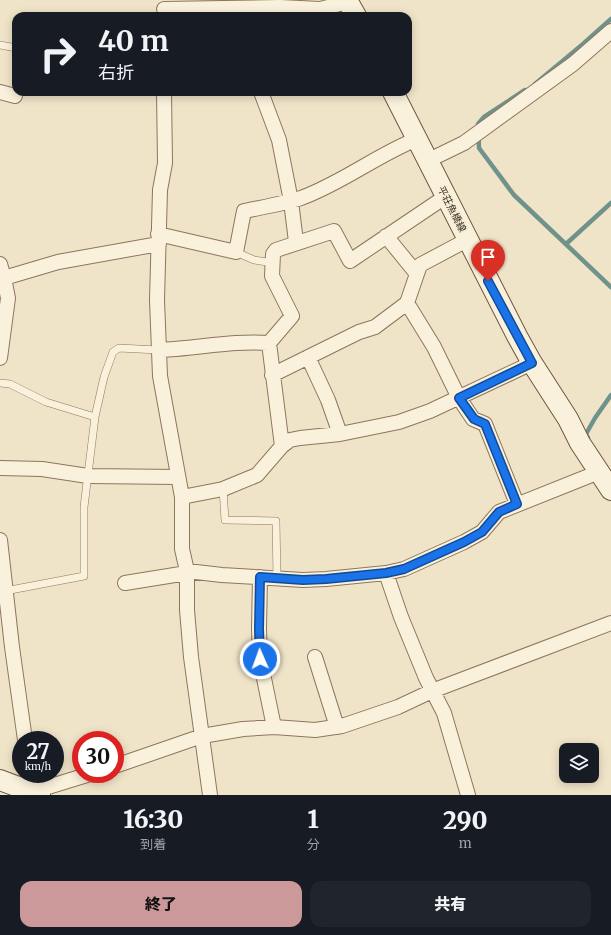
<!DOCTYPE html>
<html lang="ja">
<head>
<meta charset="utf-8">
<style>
  body { margin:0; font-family:Merriweather,"Noto Sans JP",serif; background:#20242c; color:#f1f3f6; height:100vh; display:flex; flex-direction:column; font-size:15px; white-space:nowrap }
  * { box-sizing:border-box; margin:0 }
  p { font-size:13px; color:#9ea1a6 }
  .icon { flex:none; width:22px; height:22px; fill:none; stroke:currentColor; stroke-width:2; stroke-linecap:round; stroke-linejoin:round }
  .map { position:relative; height:795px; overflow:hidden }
  .side { display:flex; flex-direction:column; background:#171b24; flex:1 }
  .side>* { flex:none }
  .guide { position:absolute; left:12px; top:12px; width:400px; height:84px; border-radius:12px; box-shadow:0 2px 10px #0003; background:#171b24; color:#f1f3f6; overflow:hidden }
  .controls { position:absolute; left:559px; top:743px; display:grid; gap:8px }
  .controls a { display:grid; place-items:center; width:40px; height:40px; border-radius:8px; background:#171b24; box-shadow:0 2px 10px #0003; font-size:20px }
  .speed { position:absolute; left:12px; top:731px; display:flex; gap:8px; font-size:20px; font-weight:700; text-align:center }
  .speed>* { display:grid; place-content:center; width:52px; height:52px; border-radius:50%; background:#171b24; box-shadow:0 2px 10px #0003; line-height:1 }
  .speed small { font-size:10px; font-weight:400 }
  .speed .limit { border:6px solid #d22; background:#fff; color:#111 }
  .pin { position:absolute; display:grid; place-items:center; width:34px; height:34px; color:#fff; margin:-41px -17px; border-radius:50% 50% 50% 0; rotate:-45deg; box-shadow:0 0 4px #0007 }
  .pin .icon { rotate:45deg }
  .me { position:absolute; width:44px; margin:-22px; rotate:358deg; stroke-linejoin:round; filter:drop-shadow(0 0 3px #0008) }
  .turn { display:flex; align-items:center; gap:14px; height:84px; padding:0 20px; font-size:18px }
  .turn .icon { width:52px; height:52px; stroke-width:2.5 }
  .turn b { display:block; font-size:28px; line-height:34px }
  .eta { display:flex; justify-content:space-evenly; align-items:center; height:68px; text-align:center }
  .eta b { font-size:24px; font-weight:800; line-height:28px }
  .primary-button { display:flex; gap:8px; margin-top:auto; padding:8px 20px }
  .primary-button a { flex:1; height:46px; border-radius:12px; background:#cc999b; color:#111; font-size:16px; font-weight:800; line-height:46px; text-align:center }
  .primary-button a+a { background:#20242c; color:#f1f3f6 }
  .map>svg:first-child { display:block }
</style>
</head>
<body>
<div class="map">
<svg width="611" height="795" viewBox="0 0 611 795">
  <rect width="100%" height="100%" fill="#f0e4c8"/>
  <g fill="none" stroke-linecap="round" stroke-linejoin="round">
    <path stroke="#6f938a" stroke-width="4.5" d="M535,84L583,44L611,19
      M525,90L484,117L478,124L479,148L514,195L611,287
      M566,244L611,203
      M588,438L586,434L595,418L611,395"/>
    <defs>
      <path id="lane" d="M0,45L16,48
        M236,252L254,260L273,263
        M0,383L10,384L46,402L95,417
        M223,489L225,520L276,521L277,578
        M5,591L84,576V507L95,417L104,377L113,352L119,348L158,350"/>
      <path id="street" d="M164,9L280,7L320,9L348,2
        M0,92L15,96
        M164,92L165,163L160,190L157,300L160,376L182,497V549L187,571V610L191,657L210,795
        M261,92L279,140L291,201L296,242
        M427,161L464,143L573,64L611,31
        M158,234L236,252L244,211C263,207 283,204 301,198C342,183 377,155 417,139
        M386,236L417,274
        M0,264L4,278L8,298L0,358
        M4,278L58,262L159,244
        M407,303L434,347L459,398L473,419L485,424L517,504
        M269,343L282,446
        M158,350C195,349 232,340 269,343L292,316L272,276L273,254L276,250L334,231L350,261L445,197
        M308,357L328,400L340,434
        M272,375L359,332L375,327L407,303L420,265L467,240
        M0,468L42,469L88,476L178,477
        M182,497L223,489L257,475L282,446L290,440L300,438L340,434L399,422L430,411L532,363
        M0,540L12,647L25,740
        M187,571L222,575L303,580L326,579L386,573L404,569L464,542L482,532L499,512L599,472
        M386,573L401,617L426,678L444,713L468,795
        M260,577L259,629L260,659L274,727
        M125,583L187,573
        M315,657L337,727
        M115,766L202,736L243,729L274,727L315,730L342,726L398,707L432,691L611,623
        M30,774L32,795
        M32,792L90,774"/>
      <path id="secondary" d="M347,0L356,16
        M393,92L517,336L532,363L568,419L580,443L611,490
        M0,780L40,795"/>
    </defs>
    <use href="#lane" stroke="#8d765c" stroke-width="8"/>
    <use href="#street" stroke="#8d765c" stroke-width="16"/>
    <use href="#secondary" stroke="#6f573f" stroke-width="22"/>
    <use href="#lane" stroke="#faf1dc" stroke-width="7"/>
    <use href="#street" stroke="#faf1dc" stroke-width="14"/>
    <use href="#secondary" stroke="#faf1dc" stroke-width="20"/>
  </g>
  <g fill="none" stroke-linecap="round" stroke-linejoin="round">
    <defs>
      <path id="route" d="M260,659L259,629L260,577L303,580L326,579L386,573L404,569L464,542L482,532L499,512L517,504L485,424L474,419L459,398L532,363L488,281"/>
    </defs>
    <use href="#route" stroke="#114b97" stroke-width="10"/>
    <use href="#route" stroke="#1a73e8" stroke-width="7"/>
  </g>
  <g text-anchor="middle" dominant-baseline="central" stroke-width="4" stroke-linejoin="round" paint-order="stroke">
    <g font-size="10" fill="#3d2e20" stroke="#f7eed8">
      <text transform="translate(452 209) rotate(63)">平荘魚橋線</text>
    </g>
  </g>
</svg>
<div class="controls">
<a><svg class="icon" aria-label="layers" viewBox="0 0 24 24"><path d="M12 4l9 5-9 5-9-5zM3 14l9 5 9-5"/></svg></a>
</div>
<div class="speed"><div>27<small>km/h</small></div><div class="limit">30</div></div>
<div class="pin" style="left:488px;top:281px;background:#d93025"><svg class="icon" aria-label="arrive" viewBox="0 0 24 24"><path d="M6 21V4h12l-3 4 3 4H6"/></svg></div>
<svg class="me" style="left:260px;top:659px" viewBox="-20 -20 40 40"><circle r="17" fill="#1a73e8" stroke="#fff" stroke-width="3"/><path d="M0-11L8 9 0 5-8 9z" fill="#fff"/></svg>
<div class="guide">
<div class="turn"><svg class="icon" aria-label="right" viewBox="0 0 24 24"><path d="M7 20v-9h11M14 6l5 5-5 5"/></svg><div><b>40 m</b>右折</div></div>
</div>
</div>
<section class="side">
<div class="eta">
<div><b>16:30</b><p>到着</p></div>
<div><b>1</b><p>分</p></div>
<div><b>290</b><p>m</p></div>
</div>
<div class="primary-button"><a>終了</a><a>共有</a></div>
</section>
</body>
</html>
